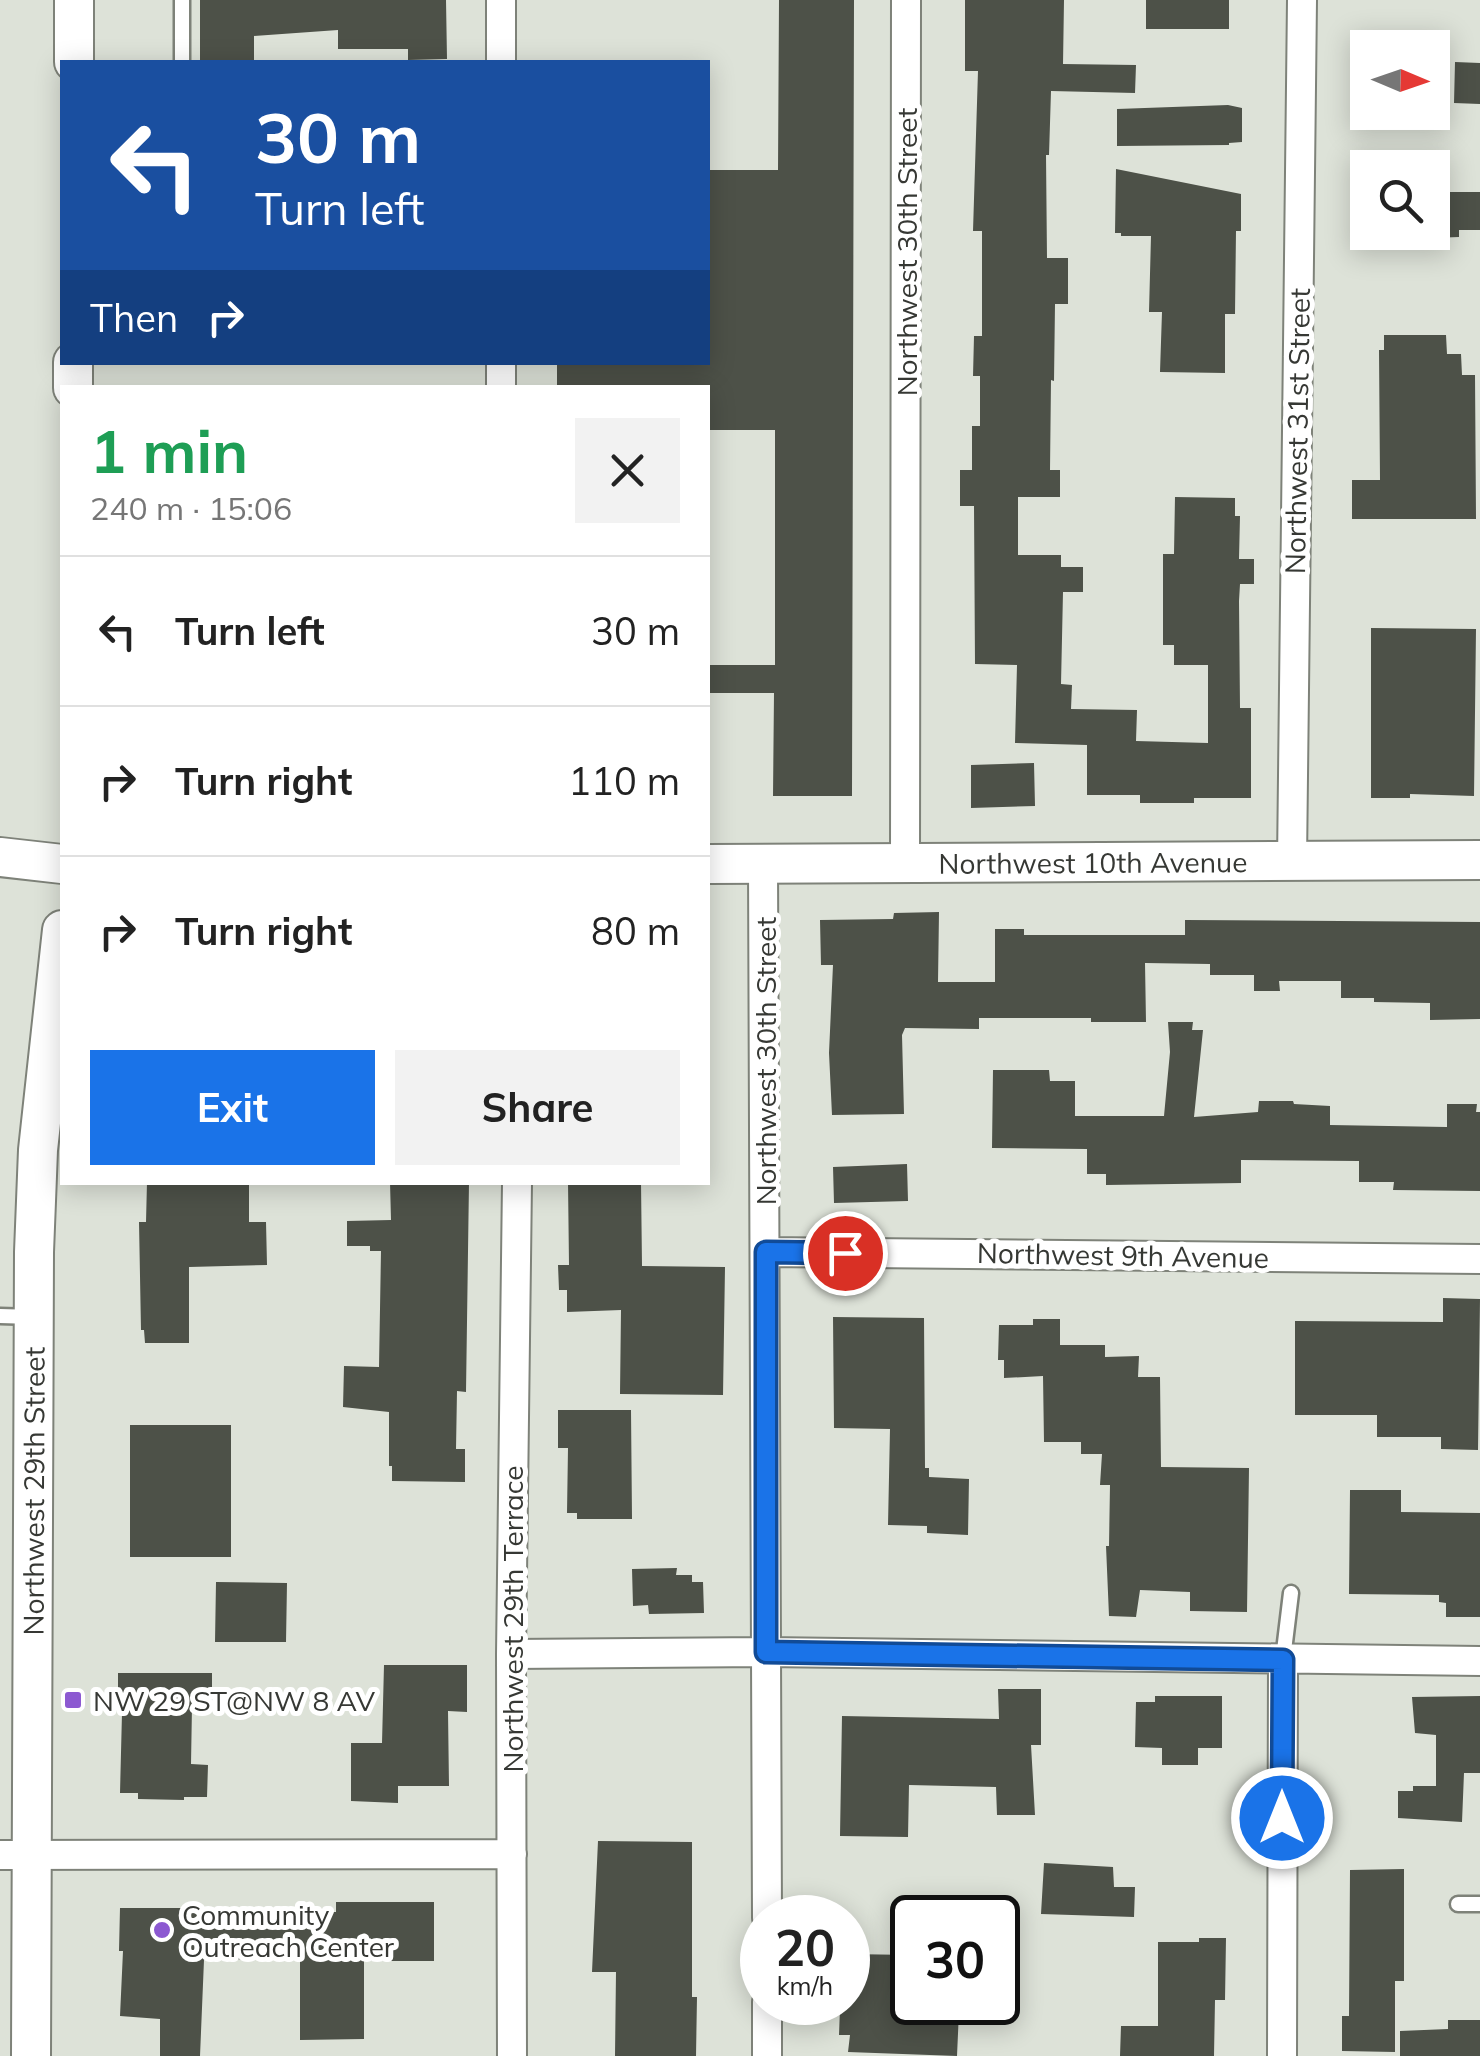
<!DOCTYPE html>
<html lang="en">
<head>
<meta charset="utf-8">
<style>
  body { margin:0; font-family:Mulish,sans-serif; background:#f2f2f2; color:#222; height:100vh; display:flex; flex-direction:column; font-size:38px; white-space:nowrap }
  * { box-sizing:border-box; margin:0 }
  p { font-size:32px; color:#767676 }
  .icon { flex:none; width:55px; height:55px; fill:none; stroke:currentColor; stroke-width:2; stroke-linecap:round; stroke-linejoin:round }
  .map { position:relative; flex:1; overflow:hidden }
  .panel { position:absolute; left:60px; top:385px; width:650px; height:800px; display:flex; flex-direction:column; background:#fff; border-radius:0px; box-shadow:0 5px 25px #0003 }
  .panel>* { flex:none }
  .banner { position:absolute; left:60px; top:60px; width:650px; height:305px; border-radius:0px; box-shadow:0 5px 25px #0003; background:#1a4fa0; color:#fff; overflow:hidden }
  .needle { width:65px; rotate:92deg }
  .controls { position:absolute; left:1350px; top:30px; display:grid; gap:20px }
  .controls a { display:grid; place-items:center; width:100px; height:100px; border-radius:0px; background:#fff; box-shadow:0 5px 25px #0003; font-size:50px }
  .speed { position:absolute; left:740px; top:1895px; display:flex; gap:20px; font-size:50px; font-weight:700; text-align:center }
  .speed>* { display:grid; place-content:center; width:130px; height:130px; border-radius:50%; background:#fff; box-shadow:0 5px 25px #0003; line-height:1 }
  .speed small { font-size:25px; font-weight:400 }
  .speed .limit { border:5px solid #111; border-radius:15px; background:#fff; color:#111 }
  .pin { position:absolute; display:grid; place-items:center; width:85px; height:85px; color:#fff; margin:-42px; border:5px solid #fff; border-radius:50%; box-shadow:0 2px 10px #0007 }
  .me { position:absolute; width:110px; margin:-55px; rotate:0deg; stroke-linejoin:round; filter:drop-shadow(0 0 8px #0008) }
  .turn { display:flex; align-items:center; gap:35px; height:210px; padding:0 30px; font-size:45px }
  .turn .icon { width:130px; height:130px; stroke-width:2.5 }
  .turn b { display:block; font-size:70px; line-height:85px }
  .then { display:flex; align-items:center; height:95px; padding:0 30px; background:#0003; gap:20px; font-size:38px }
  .round { display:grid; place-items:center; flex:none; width:105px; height:105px; border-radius:0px; background:#f2f2f2 }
  .summary { display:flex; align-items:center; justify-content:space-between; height:170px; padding:0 30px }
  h1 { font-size:60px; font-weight:700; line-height:75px; color:#1e9e55 }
  .primary-button { display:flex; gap:20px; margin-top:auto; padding:20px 30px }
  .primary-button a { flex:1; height:115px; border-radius:0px; background:#1a73e8; color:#fff; font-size:40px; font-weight:700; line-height:115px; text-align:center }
  .primary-button a+a { background:#f2f2f2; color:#222 }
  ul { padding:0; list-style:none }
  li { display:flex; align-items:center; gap:30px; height:150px; padding:0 30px; border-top:2px solid #e0e0e0 }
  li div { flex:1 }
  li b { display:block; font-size:38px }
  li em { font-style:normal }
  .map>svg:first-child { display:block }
</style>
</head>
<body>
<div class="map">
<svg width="1480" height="2056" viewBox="0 0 1480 2056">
  <rect width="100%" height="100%" fill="#dde2d8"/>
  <path fill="#4d5148" d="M200,0H446L447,59L408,60V49H338V30L254,36V62H200Z
    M779,0H854L852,796H773L774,693H708V665H775V430H708V388H557V362H708V170H778Z
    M965,0H1064L1063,64L1136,65L1135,93L1051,91L1049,155H1046L1047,258H1068V304H1055L1054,381L1051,380L1050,470H1060V497H1018V555H1061V567H1083V592H1063L1061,684L1072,685L1071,709L1137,710L1136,741L1208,743V665H1174V645H1163V554H1174L1175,497L1235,498V516H1240L1239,559H1254V584H1240L1239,601L1240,708H1251V798H1194V803H1140V795H1087V745L1015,743L1017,665L975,664L974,506H960V470H972V426H980V376H973L974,336H982V231H973L978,71H965Z
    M1146,0H1229V29H1146Z
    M1455,62L1480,63V104L1454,103Z
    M1228,105L1242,108V142L1229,143V145L1117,146V109Z
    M1116,169L1241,194V231H1236L1235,314H1225V373L1160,372L1162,312H1149L1151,236H1121V233H1115Z
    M1432,192H1480V230H1459V237L1432,238Z
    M1384,335H1446L1447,354H1461L1462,375H1475L1476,519H1352V480H1380L1379,350H1384Z
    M1371,628L1476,629L1474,796L1410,794V798H1371Z
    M1034,763L1035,806L971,808V765Z
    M939,912L938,982H995V929H1024V935H1185V920L1480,922V1019L1430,1020V1003L1374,1002V998H1341V981H1279L1280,991H1254V975H1210V964L1145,963L1146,1022H1091V1018H979V1029L905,1028L902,1035L904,1114L832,1115L829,1053L833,965H821L820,920L893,919L894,913Z
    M1168,1022H1193L1192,1030H1203L1194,1117L1258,1112L1259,1101H1293L1294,1104L1330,1106V1125L1447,1127V1104H1477L1476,1112H1480V1191L1393,1190L1394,1182H1359V1161L1241,1160V1183L1106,1185V1174H1087V1149L992,1148L993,1070H1049L1050,1081H1075V1116H1164L1170,1052Z
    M907,1164L908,1201L834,1203L833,1167Z
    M147,1182H249V1222H266L267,1265L189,1267V1343H145L144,1330H141L139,1222H146Z
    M390,1182H469L466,1392L457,1391L456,1449H465V1482L392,1481V1466H389V1412L343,1407L344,1366L379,1367L381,1251H370V1246H347V1221L391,1220Z
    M568,1182H641L642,1266L725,1267L723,1395L620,1394L621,1310L567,1312V1290H559L558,1265H569Z
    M1443,1298L1480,1299L1478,1450L1441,1449V1437H1377V1415H1295V1321L1443,1322Z
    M833,1317L924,1318L925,1468H929V1477L969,1479L968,1535L927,1533V1526L888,1525L890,1429L834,1428Z
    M1033,1319H1060V1345H1105V1357L1139,1356L1138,1377H1160L1161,1467L1249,1468L1247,1612L1190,1611V1592L1140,1590L1136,1617L1109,1616L1106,1546H1109L1110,1485H1100L1102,1454H1081V1442H1044L1043,1376L1004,1378V1360H998L999,1325H1033Z
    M558,1410H631L632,1519H577V1513H567L568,1448H558Z
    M130,1425H231V1557H130Z
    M1350,1490H1401V1512L1480,1513V1617H1446V1603L1439,1602V1595L1349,1594Z
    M677,1568L676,1575H692V1582H703L704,1613L649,1614L648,1605L633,1606L632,1569Z
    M216,1582L287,1583L286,1642H215Z
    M384,1665H467V1712L448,1711L449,1786H398V1803L351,1801V1743H382Z
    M118,1673H212V1706H192L191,1764L208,1765L207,1797H184V1800L138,1799V1793H120L122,1713H118Z
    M998,1689H1041V1745H1031L1035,1815H997L996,1787L909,1785L908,1837L840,1836L842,1716L999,1719Z
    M1155,1696H1222V1748H1198V1765H1162V1748L1135,1747L1136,1702H1155Z
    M1480,1696V1773H1464L1462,1822L1398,1818V1791H1413V1786H1436V1735L1415,1733L1412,1697Z
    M598,1841L692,1842V1997H697L696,2056H615L616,1972H592Z
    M1044,1863L1113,1867L1114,1887H1135L1134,1917L1041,1914Z
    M1404,1869V1981H1395V2052L1342,2051V2016H1349L1350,1870Z
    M336,1902H434V1961H364V2039L300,2040V1958L204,1960L200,2056H160V2019L120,2016L123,1951H119L120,1908H272L271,1913L336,1912Z
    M1199,1938H1226L1225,2000H1215L1214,2056H1120L1121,2026H1158V1942H1199Z
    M848,1954L912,1955V2008L959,2011L957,2056L848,2052L850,2035H839L840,2008H848Z
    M1448,2020H1480V2056H1400V2031L1448,2029Z"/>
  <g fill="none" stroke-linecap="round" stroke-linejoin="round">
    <defs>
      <path id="lane" d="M182,62V0
        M0,1316L33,1317
        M1283,1659L1291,1593
        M1458,1904H1480"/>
      <path id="street" d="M501,62V0
        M501,388V362
        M1292,862L1302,0
        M763,864L767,1918
        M905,865L906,0
        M766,1252L1480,1259
        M511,1654L766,1652L1480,1661
        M0,1855L512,1854
        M767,2002V2056
        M512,2056L511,1654L517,1182
        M1282,2056L1283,1660"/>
      <g id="secondary">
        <path d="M74,62V0"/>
        <path d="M73,388V362"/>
        <path d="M0,857L62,864"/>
        <path id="s1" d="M708,864L1480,860"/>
        <path id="s2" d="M31,2056L34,1252L38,1150L62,930"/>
      </g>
    </defs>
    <use href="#lane" stroke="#7e8279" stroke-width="19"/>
    <use href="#street" stroke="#7e8279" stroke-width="32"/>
    <use href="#secondary" stroke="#7e8279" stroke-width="42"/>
    <use href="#lane" stroke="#fff" stroke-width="14"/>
    <use href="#street" stroke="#fff" stroke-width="28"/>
    <use href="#secondary" stroke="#fff" stroke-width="38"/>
  </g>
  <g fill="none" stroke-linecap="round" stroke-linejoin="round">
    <defs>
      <path id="route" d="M845,1253L766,1252V1652L1283,1660L1282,1818"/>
    </defs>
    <use href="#route" stroke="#114b97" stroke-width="25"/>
    <use href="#route" stroke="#1a73e8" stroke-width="18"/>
  </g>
  <g fill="#8c59d1" stroke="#fff" stroke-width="4">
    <rect x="63" y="1690" width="20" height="20" rx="5"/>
    <circle cx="162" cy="1930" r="10"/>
  </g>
  <g text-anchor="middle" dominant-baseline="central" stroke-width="10" stroke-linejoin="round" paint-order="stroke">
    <g font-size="28" fill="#363834" stroke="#fff">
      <text transform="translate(906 252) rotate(-90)">Northwest 30th Street</text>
      <text transform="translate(1297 431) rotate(-89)">Northwest 31st Street</text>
      <text stroke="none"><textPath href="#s1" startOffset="385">Northwest 10th Avenue</textPath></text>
      <text transform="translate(765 1061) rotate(-90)">Northwest 30th Street</text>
      <text transform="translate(1123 1255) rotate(1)">Northwest 9th Avenue</text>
      <text stroke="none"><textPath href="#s2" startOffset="565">Northwest 29th Street</textPath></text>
      <text transform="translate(512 1619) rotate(-90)">Northwest 29th Terrace</text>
    </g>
    <g font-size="28" fill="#363834" stroke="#fff" text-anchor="start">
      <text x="93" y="1700">NW 29 ST@NW 8 AV</text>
      <text x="182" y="1914">Community<tspan x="182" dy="32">Outreach Center</tspan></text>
    </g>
  </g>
</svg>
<div class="controls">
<a><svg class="needle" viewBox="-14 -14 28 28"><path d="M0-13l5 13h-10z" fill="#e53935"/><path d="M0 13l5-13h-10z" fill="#767676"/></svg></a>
<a><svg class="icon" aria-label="search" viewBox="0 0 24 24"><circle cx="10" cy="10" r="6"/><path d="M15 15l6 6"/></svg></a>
</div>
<div class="speed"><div>20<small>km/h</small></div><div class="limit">30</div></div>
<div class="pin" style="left:845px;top:1253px;background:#d93025"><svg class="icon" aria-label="arrive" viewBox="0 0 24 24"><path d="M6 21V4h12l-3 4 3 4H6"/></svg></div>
<svg class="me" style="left:1282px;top:1818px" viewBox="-20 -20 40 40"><circle r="17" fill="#1a73e8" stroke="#fff" stroke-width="3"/><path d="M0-11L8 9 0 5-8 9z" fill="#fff"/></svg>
<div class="banner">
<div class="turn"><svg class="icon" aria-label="left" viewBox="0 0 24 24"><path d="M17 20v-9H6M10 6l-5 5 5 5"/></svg><div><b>30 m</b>Turn left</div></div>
<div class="then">Then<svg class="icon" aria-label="right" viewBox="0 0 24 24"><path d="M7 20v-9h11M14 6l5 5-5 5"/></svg></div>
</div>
<section class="panel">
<div class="summary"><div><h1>1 min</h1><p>240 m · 15:06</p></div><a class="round"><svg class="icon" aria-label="close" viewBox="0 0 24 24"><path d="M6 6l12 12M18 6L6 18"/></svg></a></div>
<ul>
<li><svg class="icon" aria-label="left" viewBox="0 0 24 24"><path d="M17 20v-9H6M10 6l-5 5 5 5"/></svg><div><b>Turn left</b></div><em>30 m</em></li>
<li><svg class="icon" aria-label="right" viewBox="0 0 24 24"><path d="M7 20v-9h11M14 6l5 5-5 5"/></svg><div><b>Turn right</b></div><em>110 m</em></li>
<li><svg class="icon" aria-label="right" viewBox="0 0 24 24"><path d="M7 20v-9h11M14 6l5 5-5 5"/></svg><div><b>Turn right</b></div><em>80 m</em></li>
</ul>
<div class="primary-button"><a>Exit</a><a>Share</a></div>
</section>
</div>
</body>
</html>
